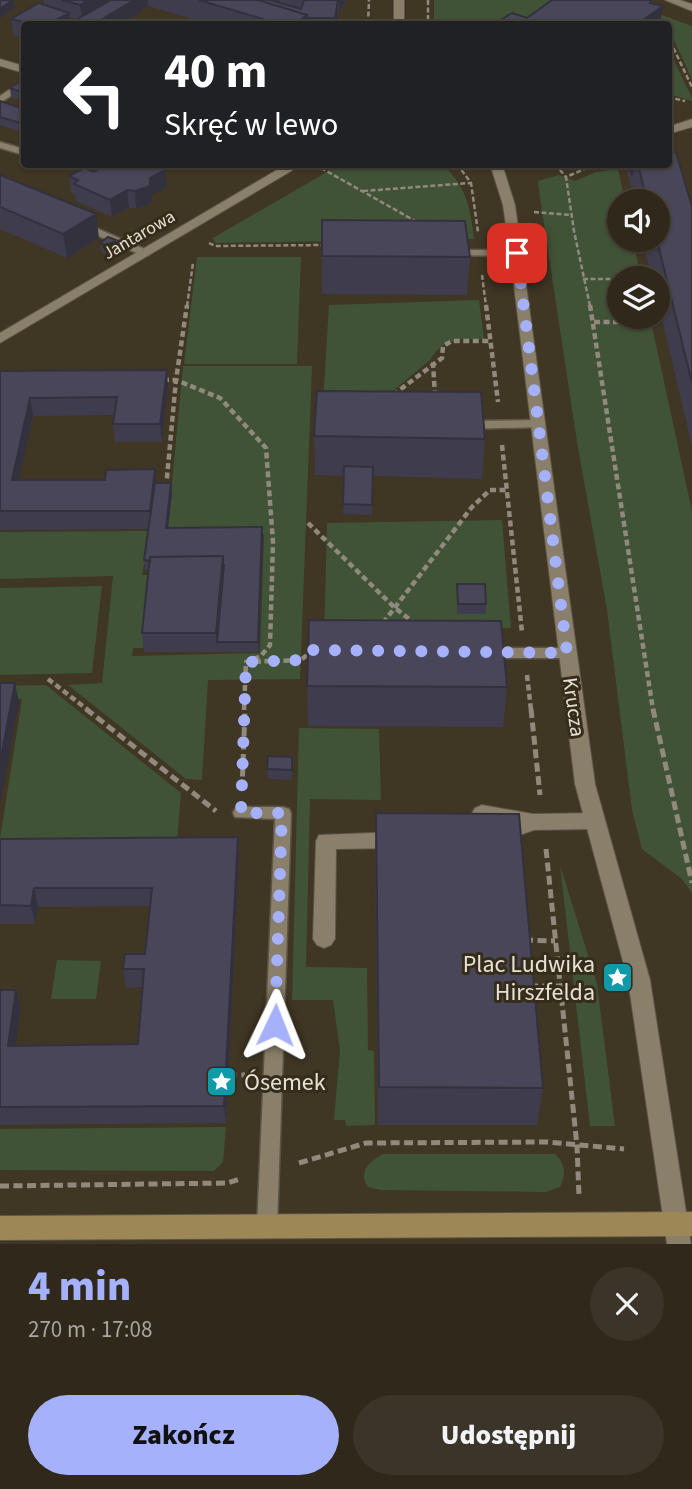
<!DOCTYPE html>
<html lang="pl">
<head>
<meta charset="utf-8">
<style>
  body { margin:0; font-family:"Source Sans 3",sans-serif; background:#3b3428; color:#f1f3f6; height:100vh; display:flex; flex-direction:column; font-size:26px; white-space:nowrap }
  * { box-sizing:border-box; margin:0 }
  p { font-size:23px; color:#a7a6a3 }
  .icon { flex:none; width:38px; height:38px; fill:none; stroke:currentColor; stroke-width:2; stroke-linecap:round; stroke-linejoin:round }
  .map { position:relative; height:1244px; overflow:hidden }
  .side { display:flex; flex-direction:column; background:#2f281b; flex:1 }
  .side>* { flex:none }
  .hud { position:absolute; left:21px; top:21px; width:651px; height:147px; border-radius:7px; box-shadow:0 2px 5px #0004,0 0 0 2px #4a443a; background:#202124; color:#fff; overflow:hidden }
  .tools { position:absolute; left:607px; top:189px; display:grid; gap:14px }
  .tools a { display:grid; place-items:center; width:63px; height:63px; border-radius:50%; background:#2f281b; box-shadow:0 2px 5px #0004,0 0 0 2px #4a443a; font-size:35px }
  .pin { position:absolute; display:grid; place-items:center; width:60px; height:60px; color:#fff; margin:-30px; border-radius:14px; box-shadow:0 4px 10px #0006 }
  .me { position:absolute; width:77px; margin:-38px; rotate:2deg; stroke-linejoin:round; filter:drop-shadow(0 0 5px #0008) }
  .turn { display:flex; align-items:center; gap:24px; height:147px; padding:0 28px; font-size:32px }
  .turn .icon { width:91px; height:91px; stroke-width:2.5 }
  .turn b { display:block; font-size:49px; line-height:60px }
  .round { display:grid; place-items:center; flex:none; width:74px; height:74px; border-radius:37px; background:#3b3428 }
  .summary { display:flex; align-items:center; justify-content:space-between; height:119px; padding:0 28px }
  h1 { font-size:42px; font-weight:800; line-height:52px; color:#a6b1fc }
  .cta { display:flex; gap:14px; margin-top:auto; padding:14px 28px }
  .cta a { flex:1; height:80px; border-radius:42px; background:#a6b1fc; color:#111; font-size:28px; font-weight:800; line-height:80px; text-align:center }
  .cta a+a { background:#3b3428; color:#f1f3f6 }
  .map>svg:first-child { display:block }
</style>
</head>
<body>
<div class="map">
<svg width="692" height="1244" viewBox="0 0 692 1244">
  <rect width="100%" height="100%" fill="#3f3624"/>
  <path fill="#415336" d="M434,0H562L518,24H446L434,20Z
    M656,13L692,26V79L669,30L668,24H662L651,16Z
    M668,48L692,98V101L669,94Z
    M442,164C467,187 470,207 474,239L215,243L213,238L339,165Z
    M618,169L625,201H620V240H633L641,278H620V317H650L692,511V893L682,879L642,849L632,810L607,610L577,442L539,191L538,181L559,175L575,181L596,172Z
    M197,257H301L297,364H184Z
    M479,300L484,339C459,339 444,337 430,360L359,419H322L329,305Z
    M183,366H312L300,679L208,680L202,780L186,779L68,685L102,683L113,576L0,579V532L150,531L142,575H151L143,648H133L132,656L260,653L264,535L167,536Z
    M502,520L511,628L449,629L324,641L327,523Z
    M102,586L92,673L0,675V588Z
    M46,685L181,793L176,853L0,839L22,699L0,698V686Z
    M299,728L379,729L381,800L310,799L306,967L367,968L368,1050L374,1051L375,1125L346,1126L345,1120H334L340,1050L333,1000H292Z
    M560,865L597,984L615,1126H590Z
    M57,960L101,961L96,999H51Z
    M226,1127L223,1162L214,1171L0,1170V1129Z
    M383,1154H555C566,1165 566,1173 560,1187L546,1192L380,1190L368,1187C357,1172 370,1161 383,1154Z"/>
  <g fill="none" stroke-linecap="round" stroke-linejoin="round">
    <defs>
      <path id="service" d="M24,80V87L0,103V96Z
        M0,142L24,149V155L0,148Z
        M82,222L149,251L150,253L149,255H141L78,227L77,225Z
        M452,250H517L522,253L517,256L448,255V251Z
        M538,420L542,421L544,424L542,427L466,429L460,425L466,421Z
        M488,648H567L574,653L567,658H488L481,653Z
        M241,807H283L289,809L291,813L277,1228L274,1235L267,1237L260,1235L257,1228L275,819L235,817L233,813L235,809Z"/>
      <path id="minor" d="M0,59L24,66V73L0,66Z
        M692,119V127L668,134V127Z
        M287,164H303L0,343V333Z
        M482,805L533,814L594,813L601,816L604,821L601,826L594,829L534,830L497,843L490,841L487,835L490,829L504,825L475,818L472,813L475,808Z
        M397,832L404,834L407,840L404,846L397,848L336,849L335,939L331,945L324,948L317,945L313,939L316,841L319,835Z"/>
      <path id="tertiary" d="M394,0H404V24H394Z
        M665,0H680L692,4V11Z
        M490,164H502L515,205L595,784L650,980L691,1244H667L628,980L575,784L510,253L503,205Z"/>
      <path id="secondary" d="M692,1212V1236L0,1240V1216Z"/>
    </defs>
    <use href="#service" stroke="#5c5545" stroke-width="3"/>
    <use href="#minor" stroke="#5c5545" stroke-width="2"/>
    <use href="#tertiary" stroke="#5c5545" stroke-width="2"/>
    <use href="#secondary" stroke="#5c5545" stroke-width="2"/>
    <path stroke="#918a7c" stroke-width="2.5" stroke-dasharray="5 2.5" stroke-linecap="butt" d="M428,0V24
      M428,21L437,24
      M368,24L369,0
      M668,44L672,45L692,87
      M668,97L685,101
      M457,164L471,183L478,232
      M555,164L566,177
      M321,168L417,222
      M363,191L470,183
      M534,212L571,215
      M209,243L215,246L325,245
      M482,275L486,306
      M583,279H620
      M187,306L193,263
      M590,306L574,231L566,177L596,164"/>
    <path stroke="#918a7c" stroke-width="4.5" stroke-dasharray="6 3.5" stroke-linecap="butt" d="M486,305L498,402
      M590,305L653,710
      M594,322H655L654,317
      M433,362L435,397
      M163,380H176L220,398L266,448L273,542L270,645L261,656L246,662
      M393,395L442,358L443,346L452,341H489
      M502,445L522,632
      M166,488L176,380L187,305
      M308,523L395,608L413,622
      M383,623L472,507L490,490H507
      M527,675L531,710
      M48,679L88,710
      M244,710L246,662L301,660L312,651"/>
    <path stroke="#918a7c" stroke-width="5" stroke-dasharray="9 4.5" stroke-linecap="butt" d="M86,709L216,811
      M531,709L540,795
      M653,709L692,883
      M242,790L245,709
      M546,849L577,1146L579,1196
      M524,940L555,941
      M529,986H559
      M228,1075H245
      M299,1163L366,1143L548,1142L624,1149
      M0,1186L227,1183L240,1179"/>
    <use href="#service" fill="#897f6a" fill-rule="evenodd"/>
    <use href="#minor" fill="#897f6a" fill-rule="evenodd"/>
    <use href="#tertiary" fill="#897f6a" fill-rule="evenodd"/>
    <use href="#secondary" fill="#9d8757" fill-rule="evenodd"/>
  </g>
  <path fill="#3f3c4d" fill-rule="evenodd" d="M44,0H270L279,3V0H346V1L339,13H338L337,24H210L148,6L142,9V12L121,24H24V38L13,35L11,19L44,5ZM69,17L78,19L70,24Z
    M24,79V101L11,97L10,88Z
    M0,101L24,109V133L0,125Z
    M626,164H668L692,207V446L658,302V278H652L643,240H658V201H634Z
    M164,169L167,187L152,195V203L136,208H129L112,217L76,201L75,195L71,193L69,176Z
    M0,175L99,238L67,258L0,229Z
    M100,243L117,250L107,255L101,252Z
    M322,256L470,257L467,295L322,294Z
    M0,371L168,388L162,442H115L113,424L114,415L33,416L19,480H105L155,469L157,483H171L172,493L168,528L263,537L259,652H144L142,633L149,571L145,570L144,560L148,529L0,530Z
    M314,436L485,439L482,479L373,476L372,515L343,514L344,476L315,475Z
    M457,584L486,604V614H457Z
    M307,686L507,687L503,727L308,726Z
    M292,757V780L268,779L267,769Z
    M376,813L543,1088L537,1125H378L375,853Z
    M238,837L239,856L226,1123L0,1125V990H16L21,1008L15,1046L138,1044L142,987L126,988L123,969L145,954L150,906L38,907L35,924H0V839Z"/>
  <path fill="#33313e" d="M13,0L15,8L0,18V9Z
    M88,0H115L82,21L80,5Z
    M134,0H148V6L142,9V12L121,24H94Z
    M338,0V15L337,24H335Z
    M339,0H346L339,13Z
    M651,0L649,16L663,6L660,24H637Z
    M69,13L70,24H49Z
    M307,15V24H295Z
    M155,164H163L164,170H165L167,187L152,195V203L136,208L135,191Z
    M127,190L129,208L112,217L110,200Z
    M96,214L99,238L67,258L63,234Z
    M116,240L117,250L107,255L106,246Z
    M167,370L168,388L162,442L160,424Z
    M30,398L33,416L15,499L12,480Z
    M155,469L157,488L152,529L150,511Z
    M171,483L172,493L167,538L166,528Z
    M262,527L263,537L259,652L258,642Z
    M223,556L225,575L217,642L218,652L216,633Z
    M15,683L19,702L0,804V763Z
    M238,837L239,856L226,1123L224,1106Z
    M34,888L38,907L35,924L31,906Z
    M16,990L21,1008L13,1063L8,1046Z"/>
  <path fill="#494659" stroke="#33313e" stroke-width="2" d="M0,0H13L0,9Z
    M62,0H88L80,5Z
    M111,0H134L94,24H69Z
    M199,0H258L307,15L295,24H261L257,23L263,19Z
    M258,0H270L301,9L304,0H338L335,18H307V15Z
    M552,0H651L650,3L663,6L637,24H494L512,13L527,18Z
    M39,3L69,13L49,24L40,21L33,24L11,19Z
    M24,79V93L10,88Z
    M0,101L24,109V124L0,117Z
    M668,152H676L692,207V383L657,240H658V201H647L638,164H668Z
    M107,164H155L154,165L165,170L150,178V186L135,191L127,190L110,200L74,184L78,180L69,176L84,168L94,172Z
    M629,164H633L632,176Z
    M0,175L96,214L63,234L0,207Z
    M322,220L465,221L470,257L322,256Z
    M108,237L116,240L106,246L100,243Z
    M167,370L160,424H113L117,397L30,398L12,480H105L106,470L155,469L150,511H0V371Z
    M317,391L481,392L485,439L314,436Z
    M344,466L373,467L372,505L343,504Z
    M155,483H171L166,528L262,527L258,642H217L224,565H223V556L150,557V561L144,560Z
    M223,556L216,633H142L150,557Z
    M457,584H485L486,604H458Z
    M309,620L501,621L507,687L307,686Z
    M0,683H15L0,763Z
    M268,756L292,757V770L267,769Z
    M376,813L519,814L543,1088L379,1087Z
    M238,837L224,1106L0,1107V990H16L8,1046L138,1044L144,969H123L125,954H145L152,888H34L31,906L0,905V839Z"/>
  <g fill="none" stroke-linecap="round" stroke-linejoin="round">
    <path stroke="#a6b1fc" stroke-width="12" stroke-dasharray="0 21.6" d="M275,1025L282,813H241L246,662L301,660L313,650L567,653L517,253"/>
  </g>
  <defs>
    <symbol id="sight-square" viewBox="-11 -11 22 22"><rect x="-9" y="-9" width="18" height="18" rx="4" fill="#0f9aa8" stroke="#352c1a"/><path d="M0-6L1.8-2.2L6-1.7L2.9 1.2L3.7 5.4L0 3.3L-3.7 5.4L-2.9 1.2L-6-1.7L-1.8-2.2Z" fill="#fff"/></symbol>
  </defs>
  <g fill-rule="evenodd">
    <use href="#sight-square" x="600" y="960" width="35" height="35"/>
    <use href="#sight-square" x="204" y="1064" width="35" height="35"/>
  </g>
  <g text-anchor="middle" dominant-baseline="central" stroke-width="6" stroke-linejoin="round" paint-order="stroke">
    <g font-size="18" fill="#e6e1d6" stroke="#352c1a">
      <text transform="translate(139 235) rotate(-30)">Jantarowa</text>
    </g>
    <g font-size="21" fill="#e6e1d6" stroke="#352c1a">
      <text transform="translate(574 707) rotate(82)">Krucza</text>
    </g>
    <g font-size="24" fill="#e6e1d6" stroke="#352c1a" text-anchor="end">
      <text x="595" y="964">Plac Ludwika<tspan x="595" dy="28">Hirszfelda</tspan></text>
      <text x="244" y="1082" text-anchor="start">Ósemek</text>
    </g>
  </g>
</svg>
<div class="tools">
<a><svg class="icon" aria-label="sound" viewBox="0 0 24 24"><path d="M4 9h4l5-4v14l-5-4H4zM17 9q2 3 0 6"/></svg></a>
<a><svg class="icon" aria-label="layers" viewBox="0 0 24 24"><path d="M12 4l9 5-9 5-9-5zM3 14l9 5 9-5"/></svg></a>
</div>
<div class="pin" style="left:517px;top:253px;background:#d93025"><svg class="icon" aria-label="arrive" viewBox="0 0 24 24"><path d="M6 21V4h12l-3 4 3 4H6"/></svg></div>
<svg class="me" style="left:275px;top:1025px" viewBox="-20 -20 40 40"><path d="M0-17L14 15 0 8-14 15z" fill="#a6b1fc" stroke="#fff" stroke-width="4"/></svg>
<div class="hud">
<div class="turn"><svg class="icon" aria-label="left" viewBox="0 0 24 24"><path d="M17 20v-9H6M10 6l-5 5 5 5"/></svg><div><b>40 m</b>Skręć w lewo</div></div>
</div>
</div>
<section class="side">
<div class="summary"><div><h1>4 min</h1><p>270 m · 17:08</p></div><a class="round"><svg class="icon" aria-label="close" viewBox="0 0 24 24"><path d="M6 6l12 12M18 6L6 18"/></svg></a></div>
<div class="cta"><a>Zakończ</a><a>Udostępnij</a></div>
</section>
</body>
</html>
